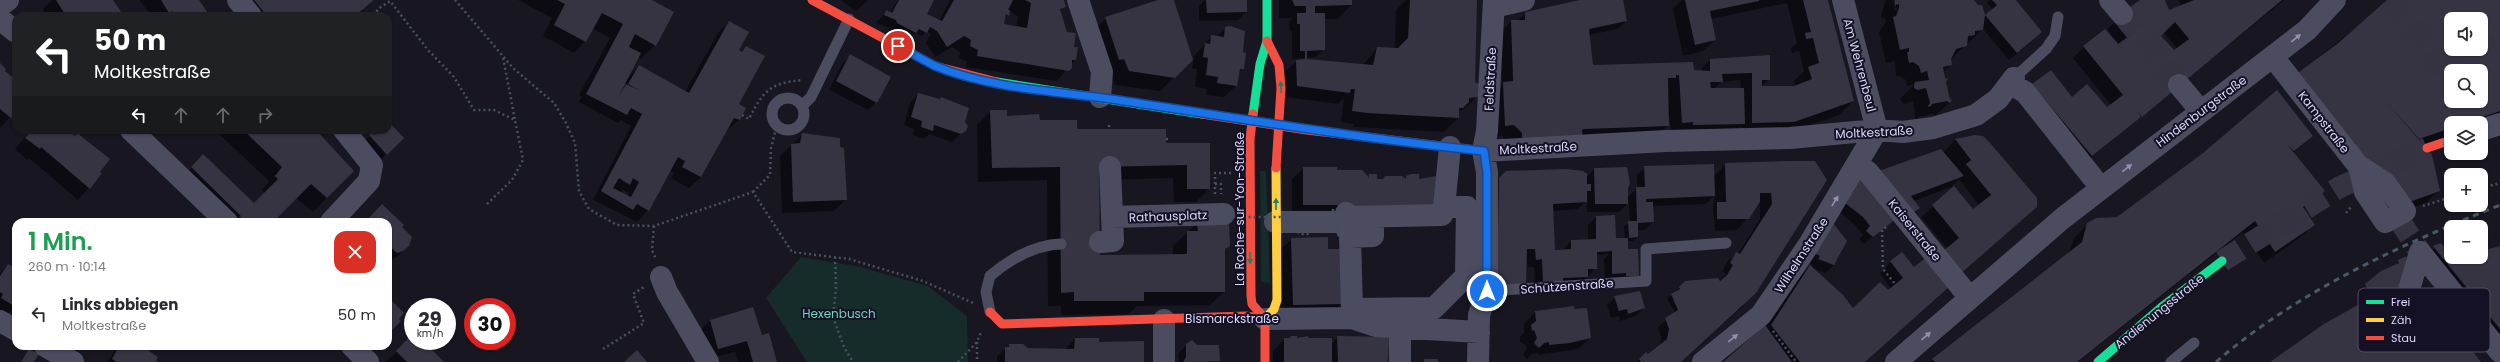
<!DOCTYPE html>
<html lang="de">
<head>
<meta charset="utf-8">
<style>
  body { margin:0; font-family:Poppins,sans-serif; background:#f7f7f7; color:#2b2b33; height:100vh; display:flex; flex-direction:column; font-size:15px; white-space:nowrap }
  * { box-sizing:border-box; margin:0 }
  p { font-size:13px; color:#7c7c81 }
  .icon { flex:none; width:22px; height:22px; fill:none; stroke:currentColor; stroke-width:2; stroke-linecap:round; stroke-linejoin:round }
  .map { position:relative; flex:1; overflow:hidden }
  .sheet { position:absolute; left:12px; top:218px; width:380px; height:132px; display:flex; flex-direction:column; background:#fff; border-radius:12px; box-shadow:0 1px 3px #0004 }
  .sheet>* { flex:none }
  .top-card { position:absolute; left:12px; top:12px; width:380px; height:122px; border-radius:12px; box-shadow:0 1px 3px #0004; background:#202124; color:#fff; overflow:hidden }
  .buttons { position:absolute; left:2444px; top:12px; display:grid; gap:8px }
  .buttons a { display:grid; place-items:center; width:44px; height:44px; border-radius:8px; background:#fff; box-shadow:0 1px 3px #0004; font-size:20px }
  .speed { position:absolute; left:404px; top:298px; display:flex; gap:8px; font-size:20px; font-weight:700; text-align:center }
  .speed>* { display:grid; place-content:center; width:52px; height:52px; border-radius:50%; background:#fff; box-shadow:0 1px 3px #0004; line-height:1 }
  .speed small { font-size:10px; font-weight:400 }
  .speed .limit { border:6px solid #d22; background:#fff; color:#111 }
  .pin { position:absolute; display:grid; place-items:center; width:34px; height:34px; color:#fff; margin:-17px; border:2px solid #fff; border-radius:50%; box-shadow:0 1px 4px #0007 }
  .me { position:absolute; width:44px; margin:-22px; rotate:0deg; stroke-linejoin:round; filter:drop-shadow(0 0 3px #0008) }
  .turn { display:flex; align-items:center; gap:14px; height:84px; padding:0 16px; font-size:18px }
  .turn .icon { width:52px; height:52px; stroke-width:2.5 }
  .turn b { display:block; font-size:28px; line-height:34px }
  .lanes { display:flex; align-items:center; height:38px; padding:0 16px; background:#0003; justify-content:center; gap:20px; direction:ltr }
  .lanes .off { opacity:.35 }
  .round { display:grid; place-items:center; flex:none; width:42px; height:42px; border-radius:12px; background:#f7f7f7 }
  .headline { display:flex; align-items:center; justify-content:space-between; height:68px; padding:0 16px }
  h1 { font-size:24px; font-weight:600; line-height:30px; color:#1e9e55 }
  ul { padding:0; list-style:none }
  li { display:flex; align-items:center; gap:12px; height:56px; padding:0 16px }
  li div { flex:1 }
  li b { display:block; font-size:15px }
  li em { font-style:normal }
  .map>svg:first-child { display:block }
</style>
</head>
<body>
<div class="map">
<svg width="2500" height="362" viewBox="0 0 2500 362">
  <rect width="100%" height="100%" fill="#181620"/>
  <path fill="#152c2b" d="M1260,171H1266L1270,283L1261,282Z
    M801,257L856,266L928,286L967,316L968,362H807L766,298Z"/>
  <path fill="#0007" fill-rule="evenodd" d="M52,0H112L123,16H47L43,9Z
    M139,0H197L208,16H152Z
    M229,0H374L356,16H242Z
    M518,0H650L655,45L641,59L638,57L628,77L639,66L685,92L718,33L729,22L738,50L741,52L746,47L738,105L745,109L739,120L726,131L701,177L689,188L671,178L674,173L670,170L648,210L637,222L593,200L631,126L621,120L618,123L579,102L582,97L579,95L610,38L592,28L585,41L574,53L543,36L552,18ZM623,190L629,193L627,197L620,193Z
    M841,0H868L856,11Z
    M898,0H933L923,18L939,21L950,0H1063L1065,6L1060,11L1075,60L1057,81L966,67L967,62L959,58L960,52L952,47L935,57L926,43L931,34L926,31L922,36L915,33L907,40L889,31V28L876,23L887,11L890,13ZM1009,10L1018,17L1016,28L1002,25Z
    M1162,0H1173L1180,72L1160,91L1115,85L1092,32L1106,18Z
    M1205,0H1246V12L1238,20L1199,21V6Z
    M1279,0H1351V5L1338,19H1324V49L1316,57L1292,59V31H1290L1289,22L1293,18H1279Z
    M1406,0H1476L1474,83L1477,96L1463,110L1459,111L1458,118L1444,132L1353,127L1354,124L1341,122L1344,98L1338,104L1286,97L1285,72L1297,61L1317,60L1363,65L1377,48L1395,49L1396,10Z
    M1584,0H1622L1626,21L1618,29L1588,35L1592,66L1702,71V68L1710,60L1769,56V79L1761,87H1794L1796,86L1794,81L1804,71L1799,51L1792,53L1791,48L1797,43L1787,3L1710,19L1715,40L1703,51L1683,56L1673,9L1682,0H1827L1853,101L1839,115L1781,135L1741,134V126L1736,131L1671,134L1670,119H1668V125L1657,137L1511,145L1502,136L1494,137L1492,94L1502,85L1500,33L1511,21H1517L1526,13ZM1740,80L1741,89H1714L1721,82Z
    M1886,0H1893L1895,10H1897L1895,0H1973L1985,16L1993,10L1987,3L1990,0H2015L2033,40L2009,60L1983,29L1950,60L1951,65L1943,72L1951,101L1935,116L1933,114L1919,117L1916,120L1913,101L1904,104L1900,99L1915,84L1907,86L1906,80L1899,76H1896L1895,61L1886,63L1879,32L1886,22L1885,18H1882L1881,15Z
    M2141,0H2163L2169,11L2182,6L2178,0H2284L2080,166L2021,97L2072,98L2106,109L2111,105L2073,58L2084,47L2119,44L2107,29ZM2163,32L2177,49L2174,52L2159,36Z
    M2389,0H2500V114L2481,123H2451V136L2422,146L2438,191L2427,202L2393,215L2296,76ZM2451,19H2481V49H2451ZM2451,71H2481V101H2451Z
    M1226,28L1244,31L1241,53L1243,69L1238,73L1236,86L1224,97L1206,95L1207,89L1195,87L1197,69L1192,68L1194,56L1212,36L1217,37Z
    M850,56L876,102L868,110L829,90L842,64Z
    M0,65L3,71L16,81V111L0,128Z
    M918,94L964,122L967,127L952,142L929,134L924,139L913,135L914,129L904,125L910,103Z
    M991,111L1006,117L1165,144H1209V189L1196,202H1174L1173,178L1098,180L1099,256L1173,255V246L1200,220L1229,246L1224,250V292L1210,305L1137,306L1129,314L1061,315V306H1048L1047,180L978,182L977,125Z
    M389,124L402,138L378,162L362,144L372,134L375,137L382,130H388Z
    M31,130H68L101,174L78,200L29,158L27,160L15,149Z
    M150,130H159L153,134Z
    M203,130H209L204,135L201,132Z
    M215,130H315L353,171L313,212L296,198L272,222H236L265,193L262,190L269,181Z
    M802,135L839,148L846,199L834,211L782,213L780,156Z
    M1975,136L2036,207L1947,285L1948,287L1937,298L1865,362H1725L1765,327L1796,280L1810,267L1853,309L1891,289L1880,273L1891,262L1914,269L1948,249L1921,217L1954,188L1973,210L1979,205L1959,179L1951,187L1914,201L1919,208L1908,219L1893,220L1864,244L1859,239L1863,235L1855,225L1835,208L1943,153L1955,140Z
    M2312,136L2293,153L2323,191L2303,209L2313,225L2302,236L2264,263L2243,232L2078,362H1930L2069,253L2074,238L2088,224L2118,218L2204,154Z
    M203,156L252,203L234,222L184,176Z
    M1814,162L1742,307L1680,362H1637L1646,353L1648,355L1660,346L1661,338L1658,327L1675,312L1667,299L1671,295L1686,282L1719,281L1726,273L1722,271L1728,261L1738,254L1760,219V204L1737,230L1715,231L1713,207L1715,195L1706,204L1653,206V222L1645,230H1637V237L1633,241H1627V250L1638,276L1630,284L1605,282L1604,259L1609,254L1596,255V268L1579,285L1535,291L1534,267H1528L1526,260L1496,293L1486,193L1507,172L1573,170L1583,172L1586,178L1594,169L1627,188V198L1637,188V175L1645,167L1713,177L1726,164ZM1587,200V212H1619L1629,202L1630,222L1624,226L1625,239H1614L1596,217L1588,225V241H1571L1563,250H1554L1552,211L1578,209Z
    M1304,168L1367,177L1369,175L1376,180L1404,179L1406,177L1418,180L1436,177L1435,213L1292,216V179Z
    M382,205L401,227L405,249L397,257L388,261V222H366Z
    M1833,225L1834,265L1825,273L1811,267L1813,265L1807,261Z
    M1292,239L1327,250L1341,304L1330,315L1282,316L1280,250Z
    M2441,244L2444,248L2451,246V257H2481V252L2500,247V355L2426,255Z
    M2405,258L2398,285L2480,362H2271L2363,303L2358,293Z
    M8,265L16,269V314L11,311L8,314L0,310V273Z
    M1615,297L1644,308L1636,316L1620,321L1619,316L1611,318L1607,305Z
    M1535,312L1590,338L1578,349L1538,355V353L1532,354L1527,359L1523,355L1526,350V345L1520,342V337L1524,333V324Z
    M710,320L762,336L776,362H738L735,352L707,359L699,332Z
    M413,335V341H422L443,362H386Z
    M1338,337L1387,362H1273V351L1285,339H1307L1331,344Z
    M1075,339L1098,343L1143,362H997V356L1010,345L1028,349H1065Z
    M1189,342L1197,346L1219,360L1179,362L1178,354Z
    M67,346H81L76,351Z
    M117,346H145L156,362H108Z
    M365,346H375L370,351Z"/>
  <path fill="#363443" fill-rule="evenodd" d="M56,0H113L124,16H89L87,13L82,16H66Z
    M161,0H199L210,16H176L172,11L169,13Z
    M254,0H374L355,16H267Z
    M557,0H652L674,12L656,46L635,34L629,47L641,53L617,100L626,84L641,91L628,84L639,65L689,93L729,21L749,32L739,50L742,52L746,46L765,56L739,104L746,108L740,120L734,118L701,177L682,167L685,161L678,157L649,211L637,204L633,210L601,191L642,114L631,108L627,115L586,94L623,24L602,13L586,42L554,25L565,4ZM619,178L630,185L633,178L639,182L631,197L613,188Z
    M899,0H934L927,14L942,21L954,0H1013L1008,10H1010L1009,16L1006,14L1004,24L1027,28L1031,3L1025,0H1064L1066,7L1060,9L1067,32L1076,33L1074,47H1078L1076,60H1072V68L1069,71L977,56L978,50L970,46L971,40L964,36L947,47L937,31L930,27L927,33L919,29L916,33L897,23L896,20L884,15L886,10L892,13Z
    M1158,0H1174L1193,60L1175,78L1129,71L1124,59L1119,60L1105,17Z
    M1206,0H1247V12L1207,13Z
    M1292,0H1352V5L1315,6V13H1325V50L1307,51V59L1373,65L1377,47L1398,48L1408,38L1410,0H1477L1475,82L1479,84L1478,97L1469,98V102L1463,108H1459V118L1367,113L1352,111L1355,89H1351L1350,93L1297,86L1296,60L1305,59V51H1300V24H1297V13H1306V6H1295Z
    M1580,0H1623L1627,21L1589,29L1593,65L1693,62L1694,70L1710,71V59L1770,55V80H1762V86H1794L1812,79L1808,67L1819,63L1813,38L1806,39L1805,33L1811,32L1803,0H1828L1854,101L1794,122L1752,123V73L1722,74L1723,82H1710L1711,88H1744L1745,124L1693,125V122L1682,123L1679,75H1676V78H1668L1669,126L1584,129L1582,130L1583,139L1522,142V133L1514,125L1505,126L1503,82L1513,81V79L1511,20H1525V12Z
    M1685,0H1759V1L1710,11L1716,40L1695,45Z
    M1895,0H1974L1978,5H1982L1985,15L1997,5L1992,0H2016L2042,32L2017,53L1985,15L1983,30L1975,31V35L1968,36L1967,46L1956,49L1951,59L1952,65L1943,67L1945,78L1948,79L1946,82L1950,99L1952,100L1950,103L1947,101L1932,104L1930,107L1928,106L1930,103L1926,88L1918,90L1914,88V85L1915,82L1929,80L1927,71L1921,73L1919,66L1913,62L1909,63L1907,52H1909V48L1900,50L1893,17L1896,16L1899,8V4L1895,5Z
    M2140,0H2165L2169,10L2194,0H2282L2142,117L2138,112L2141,117L2092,156L2032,84L2051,70L2072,97L2087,84L2107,107L2123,95L2083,46L2105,29L2118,44L2132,34L2118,16ZM2175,22L2189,39L2174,50L2161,36Z
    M2387,0H2500V111L2465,123H2451V128L2419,139L2383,98L2432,155L2440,191L2404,204L2295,75L2337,44ZM2451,19H2481V49H2451ZM2451,71H2481V101H2451Z
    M1230,26L1245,31L1243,52L1246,53L1244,69H1240L1237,86L1217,83L1218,77L1206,75L1208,58L1203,57L1205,43L1210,44L1211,35L1224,37L1225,27Z
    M850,54L891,77L877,103L836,81Z
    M0,63L6,69L5,71L16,80V113L11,118L0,109Z
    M2277,90L2313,136L2294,151L2287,144L2325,191L2303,207L2315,225L2275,252L2255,221L2077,362H1935L1932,359L2082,242L2087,223L2096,218L2117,217L2203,153Z
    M918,93L940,99L941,97L969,108L965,122L968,126L966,131L961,134L934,125L933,131L921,127L922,121L911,117Z
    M990,110H1007V116L1039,114L1040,120H1077V129H1166V143H1210V189H1187V165L1099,167L1100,255L1187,254V231H1198L1197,224L1226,221L1229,224L1230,246L1225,249V292H1144V301H1074V292L1061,293L1060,167L992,168Z
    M389,122L404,138L387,155L369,135L372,132L375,135L381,130H388Z
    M32,130H68L75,136L77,133L110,159L100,172L102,173L90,189L41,147L40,149L25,138Z
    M243,130H316L354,171L327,198L311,184L273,222H245L240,217L241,216L191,167L203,154L254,203L278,179L275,176L282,167Z
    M802,133L840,138V147L844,148L847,200L793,202L791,144L800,143Z
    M1975,135L1983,136L1991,144L2037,198V207L1959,275L1943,251L1959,238L1932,205L1954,186L1973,209L1991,195L1966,164L1971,160L1955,139Z
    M1941,149L1964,176L1911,196L1920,208L1910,215L1873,173Z
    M1789,161H1815L1827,180L1756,293L1681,362H1641L1639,359L1646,352L1648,354L1667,339L1669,329L1665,318L1678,310L1671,294L1680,289L1679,287L1685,281L1718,278L1720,281L1727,275L1733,265L1730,263L1736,252L1740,254L1772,204L1771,193H1760V202L1749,219H1717V202H1726L1725,163Z
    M1714,164L1715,196L1646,199V202H1653L1654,222L1638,223V237L1629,238L1628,221H1637L1636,187H1645L1644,166Z
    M1303,167H1337V170H1362L1368,176V179L1369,174H1377V179H1383L1385,176H1402L1406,179V176L1411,174H1419V179L1436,176V213L1352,214L1351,205H1303Z
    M1627,167L1630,184L1628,188V204H1595L1594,168Z
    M1566,169L1583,171L1587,174V184H1591V191H1587V202L1553,204L1555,250L1571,249V240L1596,239V216L1615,215L1616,238H1628V249H1638L1639,276H1626V273L1612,274V251L1597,252V269H1588V277L1563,278V282L1543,284L1542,259L1536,260L1535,249H1527L1526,284L1504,285V278H1497L1499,178L1506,171Z
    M1860,179L1898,217L1873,237L1866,231L1870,226L1863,217L1845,203Z
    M382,204L404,225L402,227L412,237L409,246L403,251L397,253L388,245V222H365Z
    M1833,223L1847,241L1834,265L1818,259L1820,256L1814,253Z
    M1328,237V249H1341L1342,304L1293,305L1291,238Z
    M2441,243L2444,247L2451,245V257H2481V251L2500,246V329L2433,246Z
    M1902,252L1914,267L1928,256L1949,287L1865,362H1800L1771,325L1810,265L1843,295L1853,308L1880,282L1888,290L1903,278L1890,261Z
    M2406,256L2407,260L2400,285L2432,301L2481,362H2270L2324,324L2372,297L2365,284L2381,271L2399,263L2398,260Z
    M8,264L16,268V307L1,298L3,294L0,292V276Z
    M1640,291L1645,308L1628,314L1627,309L1619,311L1614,296Z
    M391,300L404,313L399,319L401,321L388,334V303Z
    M1574,306V309L1587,308L1591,338L1570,343L1549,345V342L1544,343L1539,348L1534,343L1537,338L1534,330L1532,331L1531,325L1536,321L1535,311Z
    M753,307L762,335L769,333L777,362H753L747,341L718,349L710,320Z
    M1765,325L1792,362H1723L1729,357Z
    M413,333V341H423L444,362H407L396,351Z
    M1291,336H1297V338L1308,336V338H1332V362H1284V338H1290Z
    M1337,336L1389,337L1388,362H1338Z
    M1075,338H1099V342L1144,341V362H1005V347H1009V344H1023L1028,348L1074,349Z
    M1192,340L1197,345H1219L1220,361L1183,362L1186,357V344Z
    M119,346H147L151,348L149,351L158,357L156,361L158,362H117L112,359Z
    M29,349L39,354L34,362H21Z
    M637,350L647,362H624Z
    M1424,359H1438V362H1424Z"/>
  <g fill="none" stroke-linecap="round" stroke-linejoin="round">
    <path stroke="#353341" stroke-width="22" stroke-dasharray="22 11" stroke-linecap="butt" d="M2390,0L2451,78
      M2122,14L2179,85
      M2462,71L2500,44
      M2398,218L2420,252
      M2402,313L2409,290"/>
    <path stroke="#353341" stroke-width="22" stroke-dasharray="22 11" stroke-linecap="butt" d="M2222,261L2340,187L2427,148"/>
    <path stroke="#46525d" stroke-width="2.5" stroke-dasharray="2 3" stroke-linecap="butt" d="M455,0L513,68L554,103L566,123L575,143L579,191L589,209L617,225L654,226L753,192L792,252L849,259L923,281L973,303
      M374,16L378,9L390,1L428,50L454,77L474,110H494L515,120L503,57
      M742,115L749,119C763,91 770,83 802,80
      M1109,125V129
      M1166,139H1171
      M2481,188L2500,183
      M753,192L770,175L771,148L777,125
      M1215,194V184H1221V194
      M1215,194V173H1231
      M487,204L512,180L523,160L515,120
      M2423,206L2451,197
      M2346,213L2351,207
      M654,226L652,250L656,259
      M1886,227L1882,230L1883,269L1895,284
      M835,257L836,288L833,317L844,347L853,362
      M1773,331L1796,362
      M977,342V362
      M603,349L644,323L633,294L644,287
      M958,362L977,342L981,332"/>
    <path stroke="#4c4c61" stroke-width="11" d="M2014,78L2046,49L2055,36L2058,17
      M772 114a16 16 0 1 1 32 0a16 16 0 1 1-32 0Z
      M802,106L811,97L849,19
      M1487,291L1646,281V249L1726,243
      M990,312L986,292L990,276C1010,259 1035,245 1061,244
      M2171,362L2194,343"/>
    <path stroke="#4c4c61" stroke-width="22" d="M238,0L251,16
      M1078,0L1102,72L1100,97
      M1843,0L1877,130
      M2110,0L2122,14
      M0,6L8,0
      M1494,7L1524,0
      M0,19L16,32
      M2273,57L2375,187
      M2010,84L2025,92L2101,188
      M2179,85L2200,110
      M131,130L227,222
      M2481,130L2500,124
      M1483,151L1666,141L1790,138L1877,130L1903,132L1933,128L1976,115L1998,99L2014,78
      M1858,165L1868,172L1970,298
      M2359,166L2385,183L2405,211L2385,222L2365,192Z
      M1444,207H1467L1466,276L1434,308L1352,309L1350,237L1373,236V229L1347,230L1346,213L1351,217L1442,215Z
      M1444,207L1450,147
      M1112,217L1224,214
      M331,222L369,181L372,165L344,130
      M1275,222H1347
      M1100,242L1113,241L1110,167
      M2420,252L2500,352
      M661,277L667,292L708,362
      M2409,290L2420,252
      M1265,319L1352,318L1376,326L1479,332
      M1164,320V362
      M0,321L16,330
      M45,346L73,362
      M352,346L368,362
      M1400,362V328
      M1478,362L1479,315L1487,291V172L1483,151L1487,131L1494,0
      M1703,362L1761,315L1808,246L1877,130
      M1896,362L2063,218L2307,30L2335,0"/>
    <path stroke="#16e098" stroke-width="9" d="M997,82L1202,114
      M1253,114L1260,64L1267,41V0
      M2098,362L2163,306L2222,261"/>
    <path stroke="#ffcf43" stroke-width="9" d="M1265,319L1274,309L1277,300L1276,168"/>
    <path stroke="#f24e42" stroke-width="9" d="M812,0L935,66L997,82
      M1267,41L1279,65L1281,88L1276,168
      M1202,114L1307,130L1483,151
      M1253,114L1250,139L1251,296L1252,304L1265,319V362
      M2427,148L2451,140
      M990,312L1002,324L1246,316L1265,319"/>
    <path stroke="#465a67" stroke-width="3" stroke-dasharray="6 5" stroke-linecap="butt" d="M2216,362C2299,290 2399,246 2500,205"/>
    <path stroke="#46525d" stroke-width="2.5" stroke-dasharray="2 3" stroke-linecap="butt" d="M1333,209V216H1343L1344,306
      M1224,214L1236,217H1283L1300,234H1310"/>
  </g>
  <defs><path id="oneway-solid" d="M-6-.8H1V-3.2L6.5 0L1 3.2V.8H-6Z"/></defs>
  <g fill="#9492ae">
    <use href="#oneway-solid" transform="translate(2296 38) rotate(-39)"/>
    <use href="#oneway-solid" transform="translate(2127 168) rotate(-38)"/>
    <use href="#oneway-solid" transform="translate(1835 201) rotate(-58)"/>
    <use href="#oneway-solid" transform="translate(1926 336) rotate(-41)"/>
    <use href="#oneway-solid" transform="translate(1733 338) rotate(-39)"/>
  </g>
  <g fill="#158364">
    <use href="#oneway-solid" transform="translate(1281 87) rotate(-93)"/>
    <use href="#oneway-solid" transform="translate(1276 204) rotate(-90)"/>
    <use href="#oneway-solid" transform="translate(1250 258) rotate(90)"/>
  </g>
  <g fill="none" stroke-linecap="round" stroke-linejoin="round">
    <defs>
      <path id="route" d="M898,46C910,52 923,60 935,66C997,91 1066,91 1131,102C1248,120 1365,139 1484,151L1487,172V291"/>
    </defs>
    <use href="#route" stroke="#114b97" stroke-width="10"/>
    <use href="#route" stroke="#1a73e8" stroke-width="7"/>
  </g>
  <g text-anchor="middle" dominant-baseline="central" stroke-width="4" stroke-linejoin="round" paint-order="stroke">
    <g font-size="12" fill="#dcd9fc" stroke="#141125">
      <text transform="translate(1860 65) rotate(75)">Am Wehrenbeul</text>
      <text transform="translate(1490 79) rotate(-87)">Feldstraße</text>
      <text transform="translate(2201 111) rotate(-37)">Hindenburgstraße</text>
      <text transform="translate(2324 122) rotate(52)">Kampstraße</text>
      <text transform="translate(1874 132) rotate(-3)">Moltkestraße</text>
      <text transform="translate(1538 148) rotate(-3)">Moltkestraße</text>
      <text transform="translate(1239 209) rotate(-90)">La Roche-sur-Yon-Straße</text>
      <text transform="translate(1168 216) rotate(-2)">Rathausplatz</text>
      <text transform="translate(1915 230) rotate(51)">Kaiserstraße</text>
      <text transform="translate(1801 255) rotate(-57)">Wilhelmstraße</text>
      <text transform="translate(1567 286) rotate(-4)">Schützenstraße</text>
      <text transform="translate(2159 311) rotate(-39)">Andienungsstraße</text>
      <text x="1232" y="318">Bismarckstraße</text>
    </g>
    <g font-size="12" fill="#6ad7b8" stroke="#141125">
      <text x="839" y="313">Hexenbusch</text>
    </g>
  </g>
  <rect x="2358" y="288" width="132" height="64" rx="6" fill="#141125" stroke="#504d66" stroke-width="1"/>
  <rect x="2366" y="300" width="18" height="4" fill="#16e098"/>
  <rect x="2366" y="318" width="18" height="4" fill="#ffcf43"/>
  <rect x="2366" y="336" width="18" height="4" fill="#f24e42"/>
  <g font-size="11" fill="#dcd9fc">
    <text x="2391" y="306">Frei</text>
    <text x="2391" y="324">Zäh</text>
    <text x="2391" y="342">Stau</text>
  </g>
</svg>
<div class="buttons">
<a><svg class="icon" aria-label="sound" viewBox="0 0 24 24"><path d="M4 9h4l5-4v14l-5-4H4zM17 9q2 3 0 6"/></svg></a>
<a><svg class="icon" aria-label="search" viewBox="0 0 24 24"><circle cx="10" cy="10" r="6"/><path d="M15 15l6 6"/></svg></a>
<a><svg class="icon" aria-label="layers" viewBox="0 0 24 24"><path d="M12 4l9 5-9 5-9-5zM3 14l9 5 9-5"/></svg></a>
<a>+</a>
<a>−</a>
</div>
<div class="speed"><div>29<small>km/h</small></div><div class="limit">30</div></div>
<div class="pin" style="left:898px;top:46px;background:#d93025"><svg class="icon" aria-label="arrive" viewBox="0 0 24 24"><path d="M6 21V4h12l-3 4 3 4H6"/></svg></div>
<svg class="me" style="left:1487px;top:291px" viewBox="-20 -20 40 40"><circle r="17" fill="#1a73e8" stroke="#fff" stroke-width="3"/><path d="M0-11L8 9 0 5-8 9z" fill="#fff"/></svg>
<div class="top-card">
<div class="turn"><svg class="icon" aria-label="left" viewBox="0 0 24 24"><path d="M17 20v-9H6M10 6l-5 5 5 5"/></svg><div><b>50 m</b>Moltkestraße</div></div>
<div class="lanes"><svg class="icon" aria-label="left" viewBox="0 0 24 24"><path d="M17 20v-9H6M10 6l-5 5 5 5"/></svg><svg class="icon off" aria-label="ahead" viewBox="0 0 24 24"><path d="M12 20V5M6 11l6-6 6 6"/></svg><svg class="icon off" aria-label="ahead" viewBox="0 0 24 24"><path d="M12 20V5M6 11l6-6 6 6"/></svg><svg class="icon off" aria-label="right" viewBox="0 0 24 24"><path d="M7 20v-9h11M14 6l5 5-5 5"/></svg></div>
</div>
<section class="sheet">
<div class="headline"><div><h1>1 Min.</h1><p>260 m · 10:14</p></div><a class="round" style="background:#d93025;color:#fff"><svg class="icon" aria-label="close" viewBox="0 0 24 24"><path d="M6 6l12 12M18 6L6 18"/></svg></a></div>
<ul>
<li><svg class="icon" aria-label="left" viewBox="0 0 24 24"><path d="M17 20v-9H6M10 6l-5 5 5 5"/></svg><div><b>Links abbiegen</b><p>Moltkestraße</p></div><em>50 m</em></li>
</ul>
</section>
</div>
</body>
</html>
